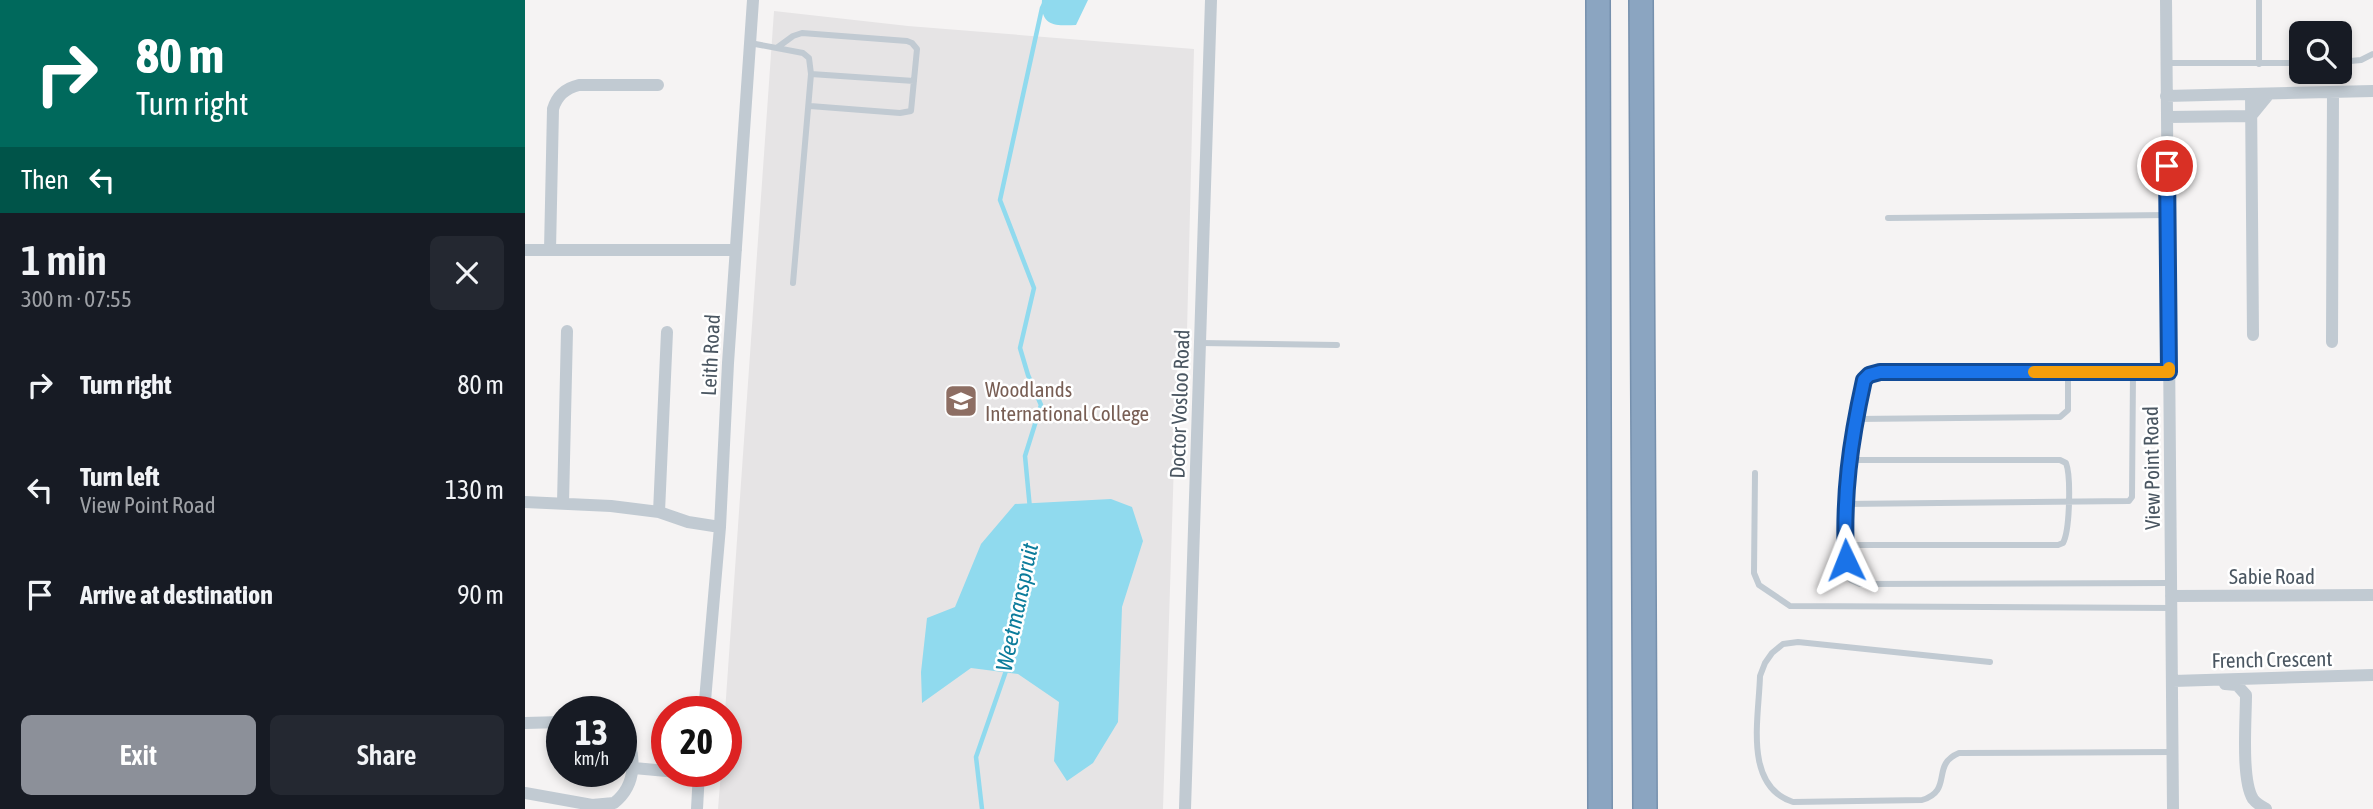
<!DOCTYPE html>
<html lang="en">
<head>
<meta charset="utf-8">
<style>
  body { margin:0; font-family:"Asap Condensed",sans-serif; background:#242831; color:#f1f3f6; height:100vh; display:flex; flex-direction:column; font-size:26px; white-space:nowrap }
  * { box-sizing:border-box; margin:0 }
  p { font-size:23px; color:#9ea1a6 }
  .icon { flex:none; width:38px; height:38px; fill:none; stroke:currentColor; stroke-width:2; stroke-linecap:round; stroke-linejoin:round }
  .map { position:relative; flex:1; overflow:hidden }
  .panel { display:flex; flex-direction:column; background:#171b24; width:525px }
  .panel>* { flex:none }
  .guide { background:#00695c; color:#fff; overflow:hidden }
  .fabs { position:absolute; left:1764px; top:21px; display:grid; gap:14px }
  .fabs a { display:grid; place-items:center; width:63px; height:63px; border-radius:10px; background:#171b24; box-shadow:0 4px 10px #0003; font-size:35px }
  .speed { position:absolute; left:21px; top:696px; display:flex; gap:14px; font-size:35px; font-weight:700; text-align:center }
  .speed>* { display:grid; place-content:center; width:91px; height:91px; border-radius:50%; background:#171b24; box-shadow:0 4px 10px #0003; line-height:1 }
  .speed small { font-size:18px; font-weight:400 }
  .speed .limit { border:10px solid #d22; background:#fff; color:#111 }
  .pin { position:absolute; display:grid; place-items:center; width:60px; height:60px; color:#fff; margin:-30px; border:4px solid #fff; border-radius:50%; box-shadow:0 2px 7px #0007 }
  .me { position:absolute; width:77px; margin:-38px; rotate:358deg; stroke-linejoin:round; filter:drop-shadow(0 0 5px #0008) }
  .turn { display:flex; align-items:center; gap:24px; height:147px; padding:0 21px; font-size:32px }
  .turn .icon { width:91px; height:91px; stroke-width:2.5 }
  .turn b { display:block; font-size:49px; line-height:60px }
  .then { display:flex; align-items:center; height:66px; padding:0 21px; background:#0003; gap:14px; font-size:26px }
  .round { display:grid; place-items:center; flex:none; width:74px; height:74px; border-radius:10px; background:#242831 }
  .head { display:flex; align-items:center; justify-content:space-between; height:119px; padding:0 21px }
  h1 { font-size:42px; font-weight:600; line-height:52px }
  .primary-button { display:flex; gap:14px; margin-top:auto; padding:14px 21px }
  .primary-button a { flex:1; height:80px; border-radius:10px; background:#8c9099; color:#fff; font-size:28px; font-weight:600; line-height:80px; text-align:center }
  .primary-button a+a { background:#242831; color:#f1f3f6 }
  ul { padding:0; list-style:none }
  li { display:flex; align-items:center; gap:21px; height:105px; padding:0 21px }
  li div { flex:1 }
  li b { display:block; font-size:26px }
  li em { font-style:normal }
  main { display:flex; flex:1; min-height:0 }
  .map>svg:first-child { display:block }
</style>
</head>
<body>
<main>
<section class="panel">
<div class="guide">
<div class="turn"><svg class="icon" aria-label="right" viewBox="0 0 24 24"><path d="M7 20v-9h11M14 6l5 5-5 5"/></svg><div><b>80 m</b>Turn right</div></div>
<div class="then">Then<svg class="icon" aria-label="left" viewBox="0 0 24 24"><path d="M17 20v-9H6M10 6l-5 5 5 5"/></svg></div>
</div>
<div class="head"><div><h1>1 min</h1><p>300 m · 07:55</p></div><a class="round"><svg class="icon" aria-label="close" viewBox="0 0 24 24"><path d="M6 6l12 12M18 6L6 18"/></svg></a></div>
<ul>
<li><svg class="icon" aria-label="right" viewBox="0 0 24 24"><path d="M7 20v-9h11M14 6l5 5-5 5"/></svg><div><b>Turn right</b></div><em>80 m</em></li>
<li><svg class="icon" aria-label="left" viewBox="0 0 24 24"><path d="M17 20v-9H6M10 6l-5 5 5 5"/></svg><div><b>Turn left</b><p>View Point Road</p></div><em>130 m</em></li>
<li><svg class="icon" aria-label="arrive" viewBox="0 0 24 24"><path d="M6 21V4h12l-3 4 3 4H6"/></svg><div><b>Arrive at destination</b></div><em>90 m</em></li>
</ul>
<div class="primary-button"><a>Exit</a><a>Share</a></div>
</section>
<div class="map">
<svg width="1848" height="809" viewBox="0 0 1848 809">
  <rect width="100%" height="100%" fill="#f5f3f3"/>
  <path fill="#e6e4e5" d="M249,11L383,26L669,49L662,332L653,336L638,809H193L196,772H201L200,712Z"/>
  <path fill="#90daee" d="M517,0H563L551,25C530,26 515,26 517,0Z
    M586,499L607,507L618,541L597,607L593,722L568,763L542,781L529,761L534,702L493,674L446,668L397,703L396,672L402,618L430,607L456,544L490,504Z"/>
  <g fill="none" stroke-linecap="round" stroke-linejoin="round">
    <path stroke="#90daee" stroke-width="4.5" d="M505,509L500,456L516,405L503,375L495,348L509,288L475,200L517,8L521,0
      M457,809L451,757L482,668"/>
    <defs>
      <path id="highway" d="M1073,0L1075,809
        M1116,0L1120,809"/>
    </defs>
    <use href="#highway" stroke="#7690ad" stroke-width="26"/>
    <path stroke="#c1cad2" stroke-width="6" d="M225,43L278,53L284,58L286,74L268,283
      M253,47L268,36L277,33L382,41L387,43L392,49L386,111L375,113L285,106
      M1815,62L1836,60L1848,54
      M1642,63H1776
      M1734,64V0
      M286,74L389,81
      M1363,218L1643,215
      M675,343L812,345
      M1644,372H1355L1344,375L1339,380L1330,419L1319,504L1321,574L1326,580L1335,584L1646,583
      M1330,419L1535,417L1543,410V372
      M1230,473L1229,573L1234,585L1265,606L1647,608
      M1319,504L1604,501L1607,497L1608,373
      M1320,545H1533L1538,543C1545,530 1546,476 1541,463L1535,460H1323
      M1465,662L1273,642L1258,644L1247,653L1240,663L1235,676C1234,717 1218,786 1268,802L1397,800C1429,790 1405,765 1434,753L1648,752"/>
    <path stroke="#c1cad2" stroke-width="12" d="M1641,0L1648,809
      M1726,94L1728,335
      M1641,96L1848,91
      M1642,117L1726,116L1744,94
      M0,250H211
      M25,250L28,109C32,95 41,88 54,85H133
      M1807,342L1808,92
      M0,502L86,506L134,512L163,522L195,527
      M38,503L42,331
      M134,512L142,332
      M1646,596L1848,595
      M1648,681L1848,675
      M1700,684L1712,685L1721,695C1721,719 1716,780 1728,799C1731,803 1736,806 1741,809
      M179,712L195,527L203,363L228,0
      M0,723L37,722
      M109,768L174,774
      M0,793L67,805L89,803C112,785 113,752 96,729
      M172,809L174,772
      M660,809L686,0"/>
    <use href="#highway" stroke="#8ba5c1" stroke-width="23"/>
  </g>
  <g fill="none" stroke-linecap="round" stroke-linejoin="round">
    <defs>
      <path id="route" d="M1321,560C1318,495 1325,443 1339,380L1344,375L1355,372H1644L1642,166"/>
    </defs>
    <use href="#route" stroke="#114b97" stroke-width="18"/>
    <use href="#route" stroke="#1a73e8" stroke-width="12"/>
    <path stroke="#f59e0b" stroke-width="12" d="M1509,372H1644V368"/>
  </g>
  <defs>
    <symbol id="school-square" viewBox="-11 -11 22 22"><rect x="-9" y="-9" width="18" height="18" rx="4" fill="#8d6e63" stroke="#fff"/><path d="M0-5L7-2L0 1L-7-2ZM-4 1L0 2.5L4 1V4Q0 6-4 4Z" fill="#fff"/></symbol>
  </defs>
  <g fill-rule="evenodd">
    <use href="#school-square" x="417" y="382" width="38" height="38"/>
  </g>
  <g text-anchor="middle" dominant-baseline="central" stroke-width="5" stroke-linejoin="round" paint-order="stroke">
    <g font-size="21" fill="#4a5661" stroke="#fff">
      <text transform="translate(185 355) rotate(-87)">Leith Road</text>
      <text transform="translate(654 404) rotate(-88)">Doctor Vosloo Road</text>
      <text transform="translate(1626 468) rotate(-91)">View Point Road</text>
      <text x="1747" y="576">Sabie Road</text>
      <text transform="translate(1747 659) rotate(-1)">French Crescent</text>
    </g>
    <g font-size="21" fill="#785e54" stroke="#fff" text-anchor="start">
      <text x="460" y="389">Woodlands<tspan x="460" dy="24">International College</tspan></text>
    </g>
    <g font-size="23" font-style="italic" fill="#0c7c9b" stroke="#fff">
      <text transform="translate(492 607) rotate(-78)">Weetmanspruit</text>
    </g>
  </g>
</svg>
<div class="fabs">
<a><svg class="icon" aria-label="search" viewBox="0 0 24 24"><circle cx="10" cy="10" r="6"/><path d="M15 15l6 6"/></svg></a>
</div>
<div class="speed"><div>13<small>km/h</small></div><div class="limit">20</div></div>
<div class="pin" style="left:1642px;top:166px;background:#d93025"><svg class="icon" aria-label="arrive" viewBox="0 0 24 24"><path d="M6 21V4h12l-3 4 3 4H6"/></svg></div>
<svg class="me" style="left:1321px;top:560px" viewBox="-20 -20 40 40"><path d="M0-17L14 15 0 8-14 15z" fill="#1a73e8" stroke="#fff" stroke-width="4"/></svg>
</div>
</main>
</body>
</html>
